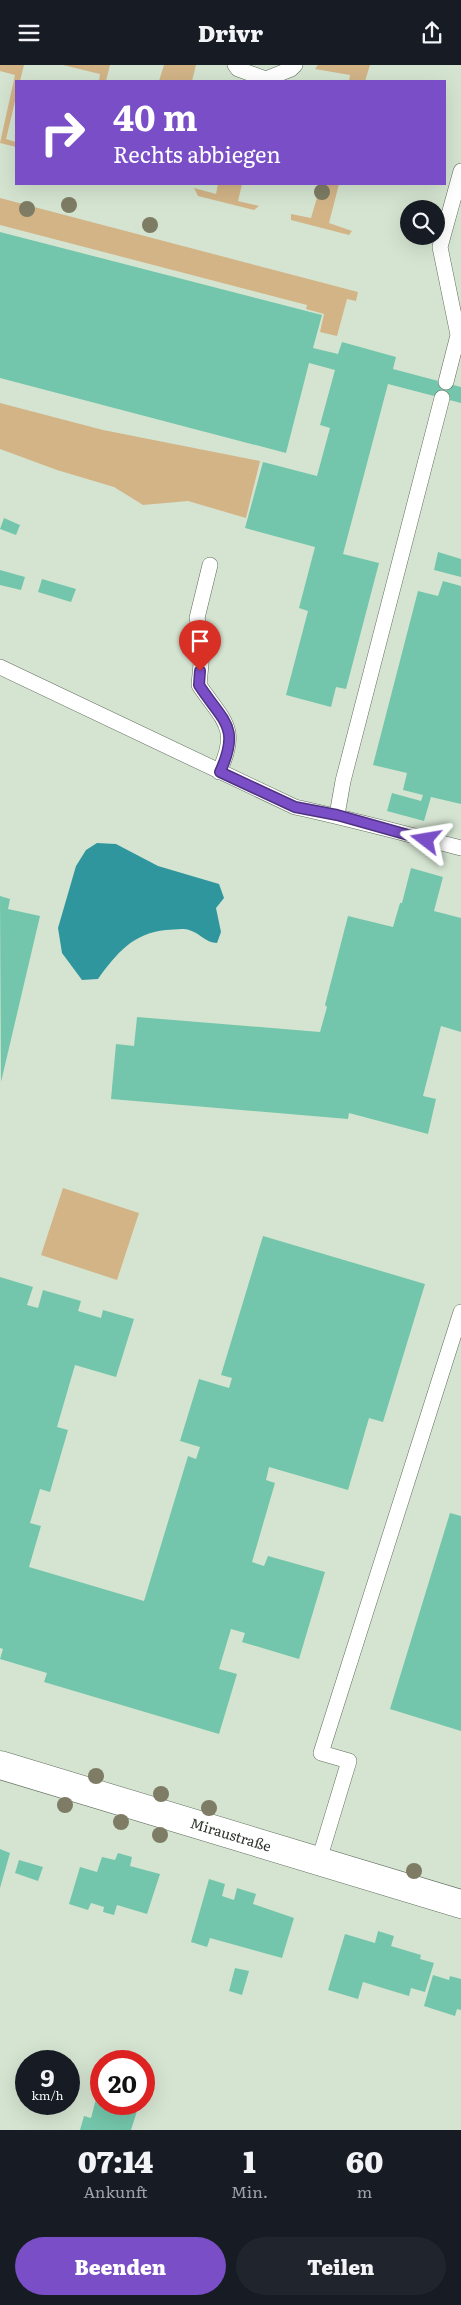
<!DOCTYPE html>
<html lang="de">
<head>
<meta charset="utf-8">
<style>
  body { margin:0; font-family:Literata,serif; background:#20242c; color:#f1f3f6; height:100vh; display:flex; flex-direction:column; font-size:19px; white-space:nowrap }
  * { box-sizing:border-box; margin:0 }
  p { font-size:16px; color:#9ea1a6 }
  .icon { flex:none; width:28px; height:28px; fill:none; stroke:currentColor; stroke-width:2; stroke-linecap:round; stroke-linejoin:round }
  .map { position:relative; height:2065px; overflow:hidden }
  .side { display:flex; flex-direction:column; background:#171b24; flex:1 }
  .side>* { flex:none }
  .hud { position:absolute; left:15px; top:15px; width:431px; height:105px; border-radius:0px; box-shadow:0 5px 20px #0002; background:#794ec7; color:#fff; overflow:hidden }
  .fabs { position:absolute; left:400px; top:135px; display:grid; gap:10px }
  .fabs a { display:grid; place-items:center; width:45px; height:45px; border-radius:50%; background:#171b24; box-shadow:0 5px 20px #0002; font-size:25px }
  .speed { position:absolute; left:15px; top:1985px; display:flex; gap:10px; font-size:25px; font-weight:700; text-align:center }
  .speed>* { display:grid; place-content:center; width:65px; height:65px; border-radius:50%; background:#171b24; box-shadow:0 5px 20px #0002; line-height:1 }
  .speed small { font-size:12px; font-weight:400 }
  .speed .limit { border:8px solid #d22; background:#fff; color:#111 }
  .pin { position:absolute; display:grid; place-items:center; width:42px; height:42px; color:#fff; margin:-51px -21px; border-radius:50% 50% 50% 0; rotate:-45deg; box-shadow:0 0 5px #0007 }
  .pin .icon { rotate:45deg }
  .me { position:absolute; width:55px; margin:-28px; rotate:284deg; stroke-linejoin:round; filter:drop-shadow(0 0 4px #0008) }
  .turn { display:flex; align-items:center; gap:18px; height:105px; padding:0 15px; font-size:22px }
  .turn .icon { width:65px; height:65px; stroke-width:2.5 }
  .turn b { display:block; font-size:35px; line-height:42px }
  .eta { display:flex; justify-content:space-evenly; align-items:center; height:85px; text-align:center }
  .eta b { font-size:30px; font-weight:800; line-height:35px }
  .action { display:flex; gap:10px; margin-top:auto; padding:10px 15px }
  .action a { flex:1; height:58px; border-radius:30px; background:#794ec7; color:#fff; font-size:20px; font-weight:800; line-height:58px; text-align:center }
  .action a+a { background:#20242c; color:#f1f3f6 }
  header { display:flex; justify-content:space-between; align-items:center; height:65px; padding:0 15px; background:#171b24; font-size:22px; font-weight:800 }
  .map>svg:first-child { display:block }
</style>
</head>
<body>
<header><svg class="icon" aria-label="menu" viewBox="0 0 24 24"><path d="M4 6h16M4 12h16M4 18h16"/></svg>Drivr<svg class="icon" aria-label="share" viewBox="0 0 24 24"><path d="M12 15V3M7 8l5-5 5 5M5 13v7h14v-7"/></svg></header>
<div class="map">
<svg width="461" height="2065" viewBox="0 0 461 2065">
  <rect width="100%" height="100%" fill="#d5e4d1"/>
  <path fill="#d2b487" d="M0,0H24L20,16H16V32L6,74L16,77V82L0,78L15,10L0,6Z
    M63,0H110L106,16H99L100,9Z
    M164,0H196L192,16H159Z
    M318,0H370L365,16H349L350,10L315,4Z
    M218,119H242L238,136L259,141L254,145L198,131L194,123L216,129Z
    M321,119H339L329,158L352,166L349,170L291,155V149L311,153Z
    M0,133L358,227L356,236L347,234L337,271L320,267L324,249L306,244L307,240L0,160Z
    M0,338L103,365L260,396L246,453L188,436L143,440L114,422L57,405L0,384Z
    M63,1123L139,1148L117,1215L41,1190Z"/>
  <path fill="#30969e" d="M97,778L116,779L158,801L219,819L224,833L216,843L221,867L217,878C206,878 200,868 189,865C183,863 173,865 166,865C133,868 116,889 98,914L82,915L62,888L58,863L76,801L86,785Z"/>
  <path fill="#73c6ab" d="M0,167L322,250L313,283L338,289L342,277L396,292L393,304L461,322V338L388,319L343,489L379,498L346,624L336,622L331,642L286,630L308,546L299,543L315,482L245,463L263,397L317,411L330,363L320,360L335,305L309,298L286,388L0,313Z
    M4,453L20,460L16,470L0,464Z
    M438,487L461,494V512L434,505Z
    M0,505L25,512L21,525L0,520Z
    M42,514L76,524L71,537L38,527Z
    M443,516L461,521V739L431,732L424,756L387,746L392,728L421,736L423,730L403,725L407,708L373,700L418,526L438,531Z
    M411,803L443,812L434,846L461,853V967L441,961L423,1031L436,1034L428,1069L349,1048L348,1054L111,1034L116,979L134,981L137,952L320,967L327,942L325,940L348,851L393,862L400,838H402Z
    M0,831L10,834L8,844L40,851L1,1017Z
    M263,1171L425,1219L383,1357L369,1353L348,1425L269,1402L266,1415L275,1418L252,1497L264,1501L268,1491L325,1507L299,1594L242,1577L245,1568L231,1564L219,1604L237,1609L219,1669L44,1617L47,1608L0,1594L3,1584L0,1583V1212L33,1222L27,1240L38,1243L43,1225L81,1236L78,1246L101,1253L103,1245L134,1254L116,1312L75,1300L57,1362L68,1365L50,1427L40,1424L30,1458L41,1461L29,1502L144,1536L188,1391L196,1394L200,1382L180,1376L199,1314L229,1323L232,1313L221,1310Z
    M450,1448L461,1451V1666L390,1644Z
    M0,1784L10,1788L0,1823Z
    M118,1788L132,1792L130,1801L160,1809L147,1849L117,1840L114,1850L103,1847L104,1842L91,1838L88,1845L69,1839L80,1802L97,1807L102,1792L115,1795Z
    M19,1795L43,1802L38,1816L15,1808Z
    M209,1814L225,1819L222,1831L234,1835L237,1823L256,1829L253,1839L294,1853L282,1893L210,1873L207,1882L191,1877Z
    M378,1866L394,1871L391,1881L421,1890L420,1894L434,1898L425,1927L411,1923L409,1931L363,1917L358,1934L328,1925L345,1869L375,1878Z
    M235,1903L249,1906L242,1930L229,1926Z
    M433,1910L449,1915L450,1911L461,1914V1945L457,1944L455,1951L424,1941Z
    M96,2034L101,2036V2039H111L137,2046L131,2065H80L84,2051L91,2053Z"/>
  <g fill="none" stroke-linecap="round" stroke-linejoin="round">
    <defs>
      <path id="lane" d="M235,0L238,4L266,14L291,4L295,0
        M446,317L458,270L440,182L461,106
        M210,500L197,553L203,578L199,620C223,656 240,662 219,707
        M0,602L295,742C351,754 406,769 461,783
        M337,750L343,716L442,333
        M319,1795L349,1696L321,1688L461,1247"/>
      <path id="street" d="M0,1700L461,1839"/>
    </defs>
    <use href="#lane" stroke="#606e5d" stroke-width="16"/>
    <use href="#street" stroke="#606e5d" stroke-width="29"/>
    <use href="#lane" stroke="#fff" stroke-width="15"/>
    <use href="#street" stroke="#fff" stroke-width="28"/>
  </g>
  <g fill="#7e7c64">
    <circle cx="322" cy="127" r="8"/>
    <circle cx="69" cy="140" r="8"/>
    <circle cx="27" cy="144" r="8"/>
    <circle cx="150" cy="160" r="8"/>
    <circle cx="96" cy="1711" r="8"/>
    <circle cx="161" cy="1729" r="8"/>
    <circle cx="65" cy="1740" r="8"/>
    <circle cx="209" cy="1743" r="8"/>
    <circle cx="121" cy="1757" r="8"/>
    <circle cx="160" cy="1770" r="8"/>
    <circle cx="414" cy="1806" r="8"/>
  </g>
  <g fill="none" stroke-linecap="round" stroke-linejoin="round">
    <defs>
      <path id="route" d="M200,606L199,620C223,657 241,661 220,707L295,742L337,750L426,775"/>
    </defs>
    <use href="#route" stroke="#4f3381" stroke-width="12"/>
    <use href="#route" stroke="#794ec7" stroke-width="9"/>
  </g>
  <g text-anchor="middle" dominant-baseline="central" stroke-width="5" stroke-linejoin="round" paint-order="stroke">
    <g font-size="14" fill="#2f352d" stroke="#fff">
      <text transform="translate(231 1769) rotate(17)">Miraustraße</text>
    </g>
  </g>
</svg>
<div class="fabs">
<a><svg class="icon" aria-label="search" viewBox="0 0 24 24"><circle cx="10" cy="10" r="6"/><path d="M15 15l6 6"/></svg></a>
</div>
<div class="speed"><div>9<small>km/h</small></div><div class="limit">20</div></div>
<div class="pin" style="left:200px;top:606px;background:#d93025"><svg class="icon" aria-label="arrive" viewBox="0 0 24 24"><path d="M6 21V4h12l-3 4 3 4H6"/></svg></div>
<svg class="me" style="left:426px;top:775px" viewBox="-20 -20 40 40"><path d="M0-17L14 15 0 8-14 15z" fill="#794ec7" stroke="#fff" stroke-width="4"/></svg>
<div class="hud">
<div class="turn"><svg class="icon" aria-label="right" viewBox="0 0 24 24"><path d="M7 20v-9h11M14 6l5 5-5 5"/></svg><div><b>40 m</b>Rechts abbiegen</div></div>
</div>
</div>
<section class="side">
<div class="eta">
<div><b>07:14</b><p>Ankunft</p></div>
<div><b>1</b><p>Min.</p></div>
<div><b>60</b><p>m</p></div>
</div>
<div class="action"><a>Beenden</a><a>Teilen</a></div>
</section>
</body>
</html>
